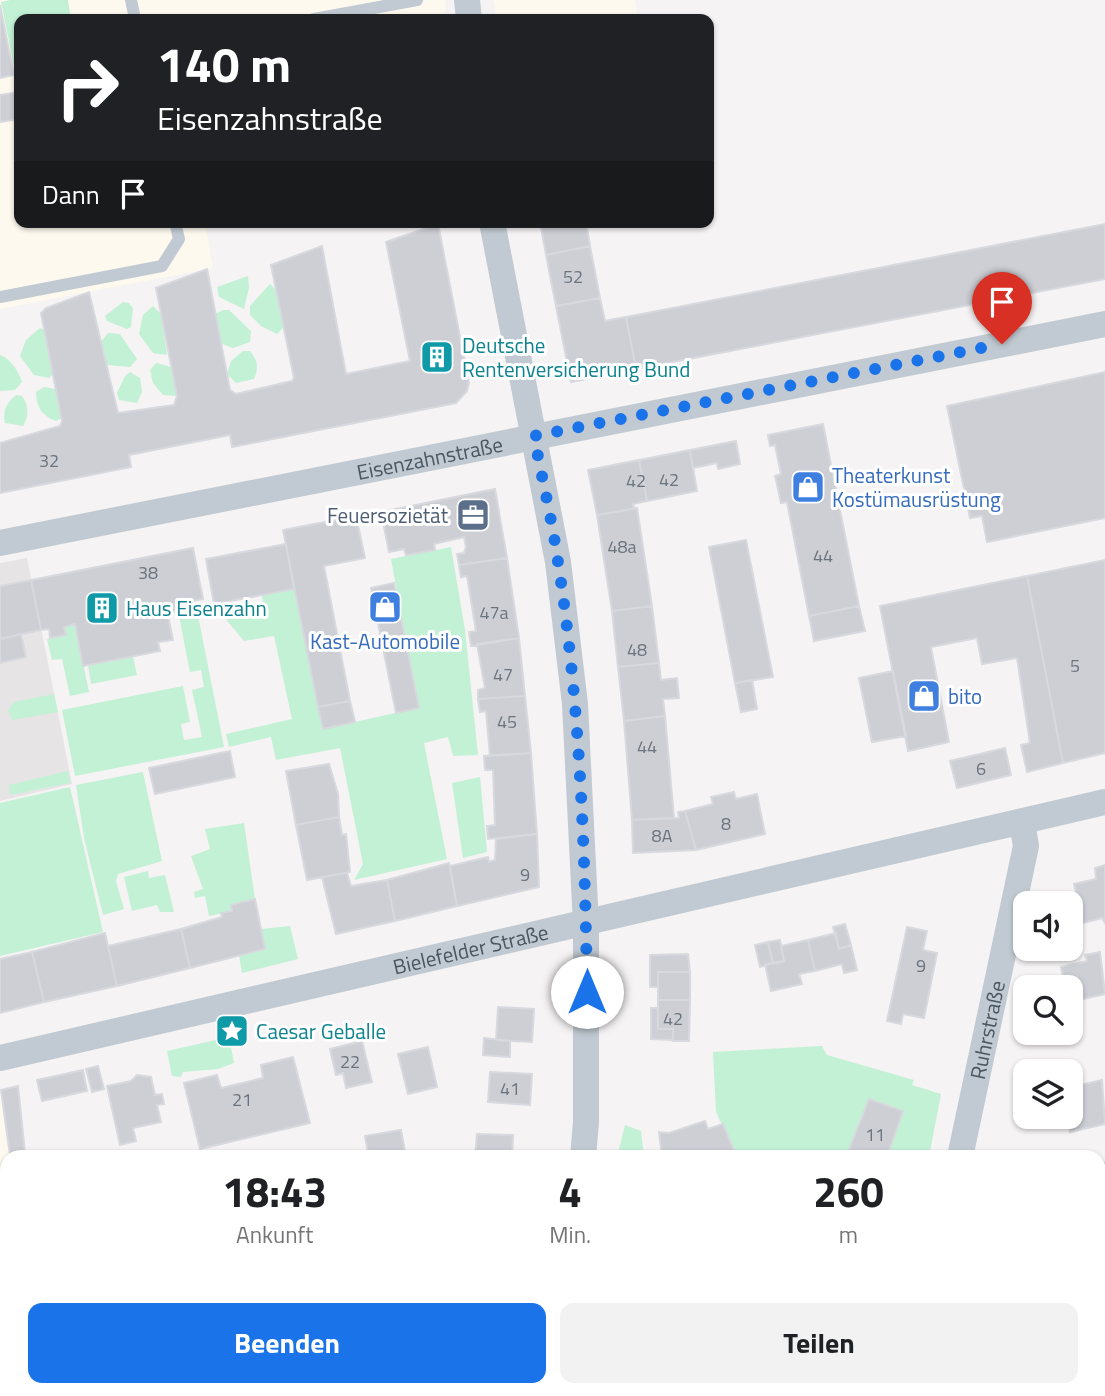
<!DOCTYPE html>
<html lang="de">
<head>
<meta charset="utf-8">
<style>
  body { margin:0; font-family:"Titillium Web",sans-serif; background:#f2f2f2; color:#202124; height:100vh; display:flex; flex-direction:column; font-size:26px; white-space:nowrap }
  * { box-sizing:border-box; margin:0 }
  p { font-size:23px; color:#757577 }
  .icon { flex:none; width:38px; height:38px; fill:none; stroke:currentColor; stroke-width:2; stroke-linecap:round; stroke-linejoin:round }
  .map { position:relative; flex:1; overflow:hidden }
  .sheet { position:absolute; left:0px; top:1150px; width:1106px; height:247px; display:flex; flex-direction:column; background:#fff; border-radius:21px 21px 0 0; box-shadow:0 2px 5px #0004 }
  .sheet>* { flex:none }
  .banner { position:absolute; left:14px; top:14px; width:700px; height:214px; border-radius:14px; box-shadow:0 2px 5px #0004; background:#202124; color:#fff; overflow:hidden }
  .controls { position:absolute; left:1013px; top:891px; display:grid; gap:14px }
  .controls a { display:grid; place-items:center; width:70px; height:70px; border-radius:14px; background:#fff; box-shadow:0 2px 5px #0004; font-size:35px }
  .pin { position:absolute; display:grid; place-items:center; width:60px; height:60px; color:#fff; margin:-72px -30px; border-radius:50% 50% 50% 0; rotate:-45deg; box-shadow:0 0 7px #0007 }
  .pin .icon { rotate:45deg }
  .me { position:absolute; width:77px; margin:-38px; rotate:0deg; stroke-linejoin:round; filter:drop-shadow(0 0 5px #0008) }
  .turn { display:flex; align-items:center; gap:24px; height:147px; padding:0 28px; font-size:32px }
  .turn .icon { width:91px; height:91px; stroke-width:2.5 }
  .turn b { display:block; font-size:49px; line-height:60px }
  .then { display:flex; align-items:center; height:66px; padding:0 28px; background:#0003; gap:14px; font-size:26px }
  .eta { display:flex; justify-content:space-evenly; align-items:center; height:119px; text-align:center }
  .eta b { font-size:42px; font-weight:700; line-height:49px }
  .action { display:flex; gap:14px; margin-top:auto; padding:14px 28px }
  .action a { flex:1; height:80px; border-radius:14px; background:#1a73e8; color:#fff; font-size:28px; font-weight:700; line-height:80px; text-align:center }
  .action a+a { background:#f2f2f2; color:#202124 }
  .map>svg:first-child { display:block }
</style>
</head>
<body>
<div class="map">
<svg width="1105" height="1396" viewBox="0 0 1105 1396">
  <rect width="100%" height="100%" fill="#f5f3f3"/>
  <path fill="#fdf9ef" d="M0,0H446L445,15L420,19H19V222H205L213,268L0,309Z
    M493,0H635L638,19H497Z
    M0,1090L9,1157L7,1390H30V1396H0Z"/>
  <path fill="#e6e4e5" d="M27,558L72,784L0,801V563Z"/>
  <path fill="#c3f1d5" d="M10,0H68L71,19H19L18,88L1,2Z
    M248,276L249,288L244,309L219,297L217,287Z
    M270,284L276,290L284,327L277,334L261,326L250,315V306Z
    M123,302L129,303L133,308L131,327L127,329L107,321L105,316Z
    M153,306L161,314L167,355L153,353L139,334L143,315Z
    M223,310H229L251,331L250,342L233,348L222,344L215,314Z
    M40,328L45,330L53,374L49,378L34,375L20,356L26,340Z
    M108,333L120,334L137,359L130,367L106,365L101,342Z
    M243,351H250C258,360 259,369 254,379L236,383L227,374L231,361Z
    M0,355C10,358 19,372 22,382L15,390L0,391Z
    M156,363L171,367L177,396L163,395L153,383L150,370Z
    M130,372L140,378L142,392L137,403L119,400L117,393L125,376Z
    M44,387L56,389L62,418L56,421C42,416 36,407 36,392Z
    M16,395L22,396C29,405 29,416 23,426L5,423C2,412 7,402 16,395Z
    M451,547L465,630L478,755L453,756L448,737L424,743L447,859L354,880L363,864L340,748L276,760L271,737L229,747L226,734L292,719L274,636L244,641L219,611L263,604L262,595L294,589L323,729L418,708L391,559Z
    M195,600L224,747L75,776L62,710L183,686L190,722L181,724L184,740L202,737L192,690L204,687L201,670L190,672L178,611L184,609L183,603Z
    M75,624L89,692L70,696L62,659L52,660L47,639L66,635L64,627Z
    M133,657L137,675L91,684L88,665Z
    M54,694L58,712L12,720L8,710L14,702Z
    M68,771L70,783L10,795L9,785Z
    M143,772L162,861L118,874L116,881L124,909L103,915L84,838L76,785Z
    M480,777L487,852L463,858L452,783Z
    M70,787L103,932L0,956V803Z
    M244,823L255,899L231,905L232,911L209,916L205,896L195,898L194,892L203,889L191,856L210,849L205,829Z
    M148,871L149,878L165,875L174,912H160L157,905L132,911L124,877Z
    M290,926L298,959L242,973L239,955L261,929Z
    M229,1037L234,1063L218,1069L183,1072L181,1077L172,1076L167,1051Z
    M822,1046L827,1055L914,1080L912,1085L941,1094L929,1157H887L869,1099L846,1157H737L716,1112L713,1052Z
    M625,1125L641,1131L644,1157H617Z"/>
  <path fill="#cdcfd5" stroke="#d7d9de" stroke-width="2" d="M0,5L14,75L0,78Z
    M19,92V119L0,122V95Z
    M540,222H586L590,246L546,255Z
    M438,224L469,383L467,391L456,403L232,447L230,435L129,455L131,467L0,493V443L60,426L62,421L41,313L46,308L89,292L118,413L174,405L177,396L156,288L207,269L230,390L236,394L292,381L294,378L271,265L322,246L346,374L410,361L386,242Z
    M1105,224V279L636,369L626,317Z
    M590,246L600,298L556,306L546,255Z
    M600,298L605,321L626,317L636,369L571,382L556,306Z
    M1105,372V518L987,542L982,516L970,518L947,406Z
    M823,424L859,606L809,616L787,502L781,503L775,476L781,474L775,445L770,446L768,435Z
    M736,441L740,464L718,469L717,463L693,468L690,450Z
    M690,450L697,491L647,501L639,460Z
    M639,460L647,501L633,504L634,509L597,515L588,470Z
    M495,489L507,558L459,565L457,554L464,553L466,547L464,537L434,544L435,550L406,555L404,549L389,552L381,512Z
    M637,508L652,606L612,611L597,515Z
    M356,516L365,558L324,566L350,701L318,707L283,530Z
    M746,540L773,677L735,683L709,547Z
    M286,544L294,589L214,604L206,559Z
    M193,548L203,599L183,603L184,609L172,612L171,605L166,606L173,640L158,642L160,651L83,666L75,624L64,627L66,635L50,638L49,629L41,630L31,580Z
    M507,558L519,638L471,646L469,632L476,631L467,576L461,577L459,565Z
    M1105,560V753L1063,763L1027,576Z
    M1027,576L1063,763L1027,772L1021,745L1030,743L1017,658L982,664L977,638L931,647L949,742L908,751L880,606Z
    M31,580L41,630L0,639V586Z
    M394,583L406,643L383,648L371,588Z
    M652,606L659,663L618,667L612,611Z
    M859,606L865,631L814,641L809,616Z
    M21,634L26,657L0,663V639Z
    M519,638L525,696L478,699V690L485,688L477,644Z
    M406,643L419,708L396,713L383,648Z
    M659,663L661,680L677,678L679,698L663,699L665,716L624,721L618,667Z
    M893,671L906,736L872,742L859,678Z
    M752,680L757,709L741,712L735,683Z
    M525,696L531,753L490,756L486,711L480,712L478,699Z
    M350,701L355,722L323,729L318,707Z
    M665,716L674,818L632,820L624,721Z
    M1005,748L1011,775L957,788L950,761Z
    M230,751L235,777L155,794L149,768Z
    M531,753L537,834L488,839L487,826L495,825L493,770H485L484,756Z
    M329,764L338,794L339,817L296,825L286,771Z
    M734,792L736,799L757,794L765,834L696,850L685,811L713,804L711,797Z
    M685,811L696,850L633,853L632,820L679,818L678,812Z
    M339,817L342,835L346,834L350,872L307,880L296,825Z
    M537,834L539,887L457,906L450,866L488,857L489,862L495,860L496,839Z
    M449,863L457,906L395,921L387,880Z
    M1105,865V923L1102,918L1083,923L1074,884L1096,879L1095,868Z
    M347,873L351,886L387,880L395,921L336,934L322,877Z
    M255,899L265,949L190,968L181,929L222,917L221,913L232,911L231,905Z
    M845,924L851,945L839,949L833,927Z
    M907,927L927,931L923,950L937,953L924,1018L903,1014L901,1024L887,1021Z
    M181,929L190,968L117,986L108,946Z
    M105,933L117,986L44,1002L32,952Z
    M836,933L839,949L851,945L857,970L844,973L842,964L815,971L808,940Z
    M780,940L784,961L773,964L768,942Z
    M808,940L815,971L799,974L802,984L771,991L765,964L784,961L781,946Z
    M768,942L773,963L760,967L755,945Z
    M32,952L44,1002L0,1013V959Z
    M1100,952L1105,994L1071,1002V987H1065L1061,967L1087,961L1085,955Z
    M688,954L690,972H658V987H650V955Z
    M658,972H690V1000H658Z
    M658,1000H690L689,1041H673V1029H658Z
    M498,1007L534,1009L532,1042L496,1040Z
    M651,1008H658V1029H673V1040L651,1039Z
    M484,1038L510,1041V1057L483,1055Z
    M362,1041L372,1082L346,1088L343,1073L336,1075L330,1049Z
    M428,1047L437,1087L408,1094L398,1054Z
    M293,1057L310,1123L200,1149L184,1083L217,1075L221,1088L263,1078L261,1065Z
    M98,1066L104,1089L92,1092L86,1069Z
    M83,1070L87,1091L42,1101L37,1080Z
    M490,1072L532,1074L530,1105L488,1102Z
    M137,1075L151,1077L155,1095L162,1094L164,1104L157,1105L161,1122L133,1128L136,1141L120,1145L107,1086L131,1081Z
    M1102,1080L1105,1124L1070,1132L1066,1116H1071V1087Z
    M18,1086L25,1153L10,1155L1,1090Z
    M869,1099L903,1111L887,1157H846Z
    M705,1121L708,1129L723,1124L737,1157H662L659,1132L669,1133Z
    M401,1130L406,1157H349L368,1153L365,1136Z
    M477,1134L513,1135L512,1157H475Z
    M0,1211L7,1287V1390H15V1396H0Z
    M56,1390H113L112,1396H56Z
    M157,1390H216V1394L205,1393V1396H157Z
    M253,1390H319V1396H253Z
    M348,1390H388V1396H348Z
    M441,1390H509L508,1396H441Z
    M722,1390H816V1396H721Z"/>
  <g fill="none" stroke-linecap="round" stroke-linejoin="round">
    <path stroke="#c1cad2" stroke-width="12" d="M131,0L135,19
      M314,19L417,0
      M0,297L162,266L179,239L175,222"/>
    <g stroke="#c1cad2" stroke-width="26">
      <path d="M467,0L469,19"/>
      <path d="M492,222L558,562L575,704L586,925V1122L583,1157"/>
      <path id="s1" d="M0,543L1105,324"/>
      <path id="s2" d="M0,1058L1105,802"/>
      <path id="s3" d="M960,1157L1026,846L1022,822"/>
      <path d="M1099,1177L1105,1175"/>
      <path d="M557,1396L558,1390"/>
      <path d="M909,1396L910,1390"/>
    </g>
  </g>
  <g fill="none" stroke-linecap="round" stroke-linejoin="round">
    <path stroke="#1a73e8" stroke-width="12" stroke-dasharray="0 21.6" d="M587,992C585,848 580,704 558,562C552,520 542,478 534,436L1002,344"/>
  </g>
  <defs>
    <symbol id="building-square" viewBox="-11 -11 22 22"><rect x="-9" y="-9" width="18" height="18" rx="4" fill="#0f9aa8" stroke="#fff"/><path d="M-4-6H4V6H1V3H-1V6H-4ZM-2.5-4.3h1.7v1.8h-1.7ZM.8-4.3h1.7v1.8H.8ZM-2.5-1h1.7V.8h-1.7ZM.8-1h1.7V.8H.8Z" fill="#fff"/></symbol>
    <symbol id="shop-square" viewBox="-11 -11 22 22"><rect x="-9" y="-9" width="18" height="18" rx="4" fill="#3f7fe0" stroke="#fff"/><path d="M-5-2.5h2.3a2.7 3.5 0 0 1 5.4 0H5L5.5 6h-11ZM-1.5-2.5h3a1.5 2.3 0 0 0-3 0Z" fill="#fff"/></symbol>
    <symbol id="office-square" viewBox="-11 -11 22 22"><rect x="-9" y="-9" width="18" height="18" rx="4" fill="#5c6f8a" stroke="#fff"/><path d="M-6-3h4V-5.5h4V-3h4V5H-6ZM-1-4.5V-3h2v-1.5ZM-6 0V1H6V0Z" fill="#fff"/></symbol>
    <symbol id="sight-square" viewBox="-11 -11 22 22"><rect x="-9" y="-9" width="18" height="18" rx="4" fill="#0f9aa8" stroke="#fff"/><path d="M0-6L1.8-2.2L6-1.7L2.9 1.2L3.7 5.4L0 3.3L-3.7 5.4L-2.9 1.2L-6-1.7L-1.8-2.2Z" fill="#fff"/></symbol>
  </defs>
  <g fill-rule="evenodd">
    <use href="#building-square" x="418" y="338" width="38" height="38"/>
    <use href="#shop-square" x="789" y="468" width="38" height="38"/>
    <use href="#office-square" x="454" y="496" width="38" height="38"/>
    <use href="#shop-square" x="366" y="588" width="38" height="38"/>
    <use href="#building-square" x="83" y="589" width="38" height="38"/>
    <use href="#shop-square" x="905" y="677" width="38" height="38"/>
    <use href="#sight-square" x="213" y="1012" width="38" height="38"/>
  </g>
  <g text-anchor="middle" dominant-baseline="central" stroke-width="6" stroke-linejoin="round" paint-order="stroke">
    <g font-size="18" fill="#6b747e">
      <text x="573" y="276">52</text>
      <text x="49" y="460">32</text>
      <text x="669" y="479">42</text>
      <text x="636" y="480">42</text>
      <text x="622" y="546">48a</text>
      <text x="823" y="555">44</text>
      <text x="148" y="572">38</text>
      <text x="494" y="612">47a</text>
      <text x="637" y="649">48</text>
      <text x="1075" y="665">5</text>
      <text x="503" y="674">47</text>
      <text x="507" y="721">45</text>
      <text x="647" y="746">44</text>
      <text x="981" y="768">6</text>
      <text x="726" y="823">8</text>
      <text x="662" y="835">8A</text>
      <text x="525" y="874">9</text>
      <text x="921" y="965">9</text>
      <text x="673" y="1018">42</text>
      <text x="350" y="1061">22</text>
      <text x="510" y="1088">41</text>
      <text x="242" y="1099">21</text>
      <text x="875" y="1134">11</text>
    </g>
    <g font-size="21" fill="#0d838f" stroke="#fff" text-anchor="start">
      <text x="462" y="345">Deutsche<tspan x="462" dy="24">Rentenversicherung Bund</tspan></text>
      <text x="126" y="608">Haus Eisenzahn</text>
      <text x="256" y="1031">Caesar Geballe</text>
    </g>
    <g font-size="21" fill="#4a5661" stroke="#fff">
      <text stroke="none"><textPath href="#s1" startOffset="438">Eisenzahnstraße</textPath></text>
      <text stroke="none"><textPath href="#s2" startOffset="483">Bielefelder Straße</textPath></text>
      <text stroke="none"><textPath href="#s3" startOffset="130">Ruhrstraße</textPath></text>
    </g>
    <g font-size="21" fill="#366cbe" stroke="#fff" text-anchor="start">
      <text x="832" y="475">Theaterkunst<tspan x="832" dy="24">Kostümausrüstung</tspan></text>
      <text x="385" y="641" text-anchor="middle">Kast-Automobile</text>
      <text x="948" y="696">bito</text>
    </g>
    <g font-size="21" fill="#4e5e75" stroke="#fff" text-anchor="end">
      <text x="448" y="515">Feuersozietät</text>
    </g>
  </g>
</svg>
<div class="controls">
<a><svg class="icon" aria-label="sound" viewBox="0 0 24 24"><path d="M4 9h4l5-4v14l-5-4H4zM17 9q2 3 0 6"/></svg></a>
<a><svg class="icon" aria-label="search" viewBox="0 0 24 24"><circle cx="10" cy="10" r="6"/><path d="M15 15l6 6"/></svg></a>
<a><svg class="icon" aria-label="layers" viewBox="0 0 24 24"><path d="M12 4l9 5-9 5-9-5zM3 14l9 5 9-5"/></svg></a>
</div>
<div class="pin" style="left:1002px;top:344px;background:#d93025"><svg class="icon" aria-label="arrive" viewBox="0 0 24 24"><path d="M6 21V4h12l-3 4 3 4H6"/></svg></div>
<svg class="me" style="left:587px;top:992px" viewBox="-20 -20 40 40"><circle r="19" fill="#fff"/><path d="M0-13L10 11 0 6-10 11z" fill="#1a73e8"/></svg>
<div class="banner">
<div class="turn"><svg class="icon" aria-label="right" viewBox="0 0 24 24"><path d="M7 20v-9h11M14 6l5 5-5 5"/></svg><div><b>140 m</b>Eisenzahnstraße</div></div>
<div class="then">Dann<svg class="icon" aria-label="arrive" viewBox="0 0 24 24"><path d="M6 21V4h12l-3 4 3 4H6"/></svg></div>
</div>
<section class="sheet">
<div class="eta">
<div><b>18:43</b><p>Ankunft</p></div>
<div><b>4</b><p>Min.</p></div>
<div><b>260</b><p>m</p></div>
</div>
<div class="action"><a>Beenden</a><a>Teilen</a></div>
</section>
</div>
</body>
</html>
